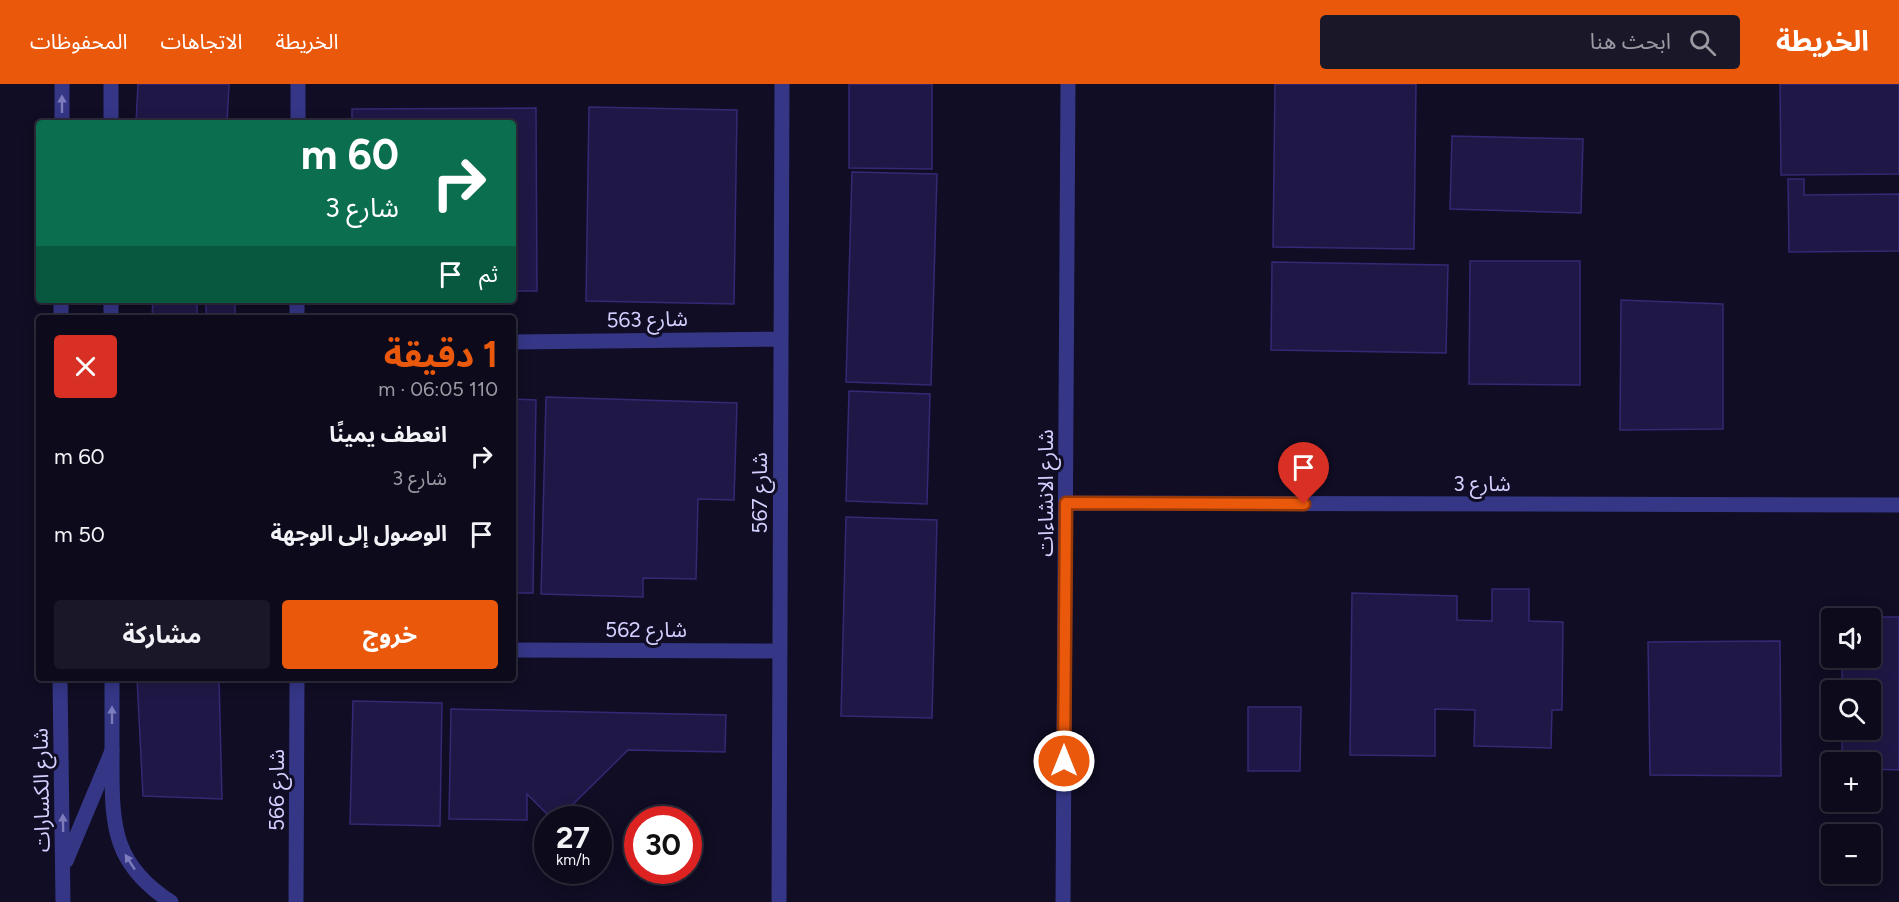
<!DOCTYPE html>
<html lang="ar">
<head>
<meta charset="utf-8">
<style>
  body { margin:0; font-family:Figtree,"Noto Sans Arabic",sans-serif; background:#1a1828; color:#f1f3f6; direction:rtl; height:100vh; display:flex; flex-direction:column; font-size:22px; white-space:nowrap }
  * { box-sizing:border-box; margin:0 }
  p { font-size:20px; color:#9a9aa3 }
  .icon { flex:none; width:33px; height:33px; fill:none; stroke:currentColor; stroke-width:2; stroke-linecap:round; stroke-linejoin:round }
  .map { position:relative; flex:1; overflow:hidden; direction:ltr }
  .sheet { position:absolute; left:36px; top:231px; width:480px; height:366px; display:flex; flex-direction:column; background:#0c0a1b; border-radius:6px; box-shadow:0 3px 15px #0003,0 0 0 2px #2c2b3a; direction:rtl }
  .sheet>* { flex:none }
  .top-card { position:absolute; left:36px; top:36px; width:480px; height:183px; border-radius:6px; box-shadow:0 3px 15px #0003,0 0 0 2px #2c2b3a; direction:rtl; background:#0b6e4f; color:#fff; overflow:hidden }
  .tools { position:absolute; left:1821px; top:524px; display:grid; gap:12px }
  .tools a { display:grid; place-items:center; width:60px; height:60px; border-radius:6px; background:#0c0a1b; box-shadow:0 3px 15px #0003,0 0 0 2px #2c2b3a; font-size:30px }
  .speed { position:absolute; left:534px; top:722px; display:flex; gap:12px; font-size:30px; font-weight:700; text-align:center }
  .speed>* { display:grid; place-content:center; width:78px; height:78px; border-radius:50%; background:#0c0a1b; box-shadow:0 3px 15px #0003,0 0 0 2px #2c2b3a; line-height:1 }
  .speed small { font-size:15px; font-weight:400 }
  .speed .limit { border:9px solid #d22; background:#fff; color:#111 }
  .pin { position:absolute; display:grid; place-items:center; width:51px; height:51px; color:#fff; margin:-62px -26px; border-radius:50% 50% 50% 0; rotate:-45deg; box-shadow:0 0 6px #0007 }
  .pin .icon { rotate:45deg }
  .me { position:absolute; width:66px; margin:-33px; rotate:0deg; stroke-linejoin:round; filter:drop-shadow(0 0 4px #0008) }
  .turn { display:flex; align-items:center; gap:21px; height:126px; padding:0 18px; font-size:27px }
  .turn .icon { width:78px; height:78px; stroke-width:2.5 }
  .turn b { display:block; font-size:42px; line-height:51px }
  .then { display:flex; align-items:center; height:57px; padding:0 18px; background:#0003; gap:12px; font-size:22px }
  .round { display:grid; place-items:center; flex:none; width:63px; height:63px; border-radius:6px; background:#1a1828 }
  .summary { display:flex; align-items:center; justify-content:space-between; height:102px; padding:0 18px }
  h1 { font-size:36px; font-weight:700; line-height:45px; color:#ea580c }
  .action { display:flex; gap:12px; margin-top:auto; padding:12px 18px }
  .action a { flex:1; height:69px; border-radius:6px; background:#ea580c; color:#fff; font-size:24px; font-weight:700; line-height:69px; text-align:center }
  .action a+a { background:#1a1828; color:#f1f3f6 }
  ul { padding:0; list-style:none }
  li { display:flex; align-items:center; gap:18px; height:78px; padding:0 18px }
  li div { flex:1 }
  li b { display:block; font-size:22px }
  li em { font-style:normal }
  header { display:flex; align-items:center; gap:36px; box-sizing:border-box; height:84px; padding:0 30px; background:#ea580c; color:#fff }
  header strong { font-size:28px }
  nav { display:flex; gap:33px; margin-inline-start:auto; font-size:21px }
  .search { width:420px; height:54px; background:#1a1828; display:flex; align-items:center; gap:15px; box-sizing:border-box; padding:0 21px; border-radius:6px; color:#9a9aa3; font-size:22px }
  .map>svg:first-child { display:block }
</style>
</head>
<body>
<header>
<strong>الخريطة</strong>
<div class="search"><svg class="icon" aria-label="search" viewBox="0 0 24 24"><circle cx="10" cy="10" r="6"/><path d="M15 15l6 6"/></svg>ابحث هنا</div>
<nav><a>الخريطة</a><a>الاتجاهات</a><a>المحفوظات</a></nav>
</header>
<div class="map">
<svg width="1899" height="818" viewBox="0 0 1899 818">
  <rect width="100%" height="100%" fill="#100d24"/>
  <path fill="#1f1846" stroke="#342974" stroke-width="1.5" d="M138,0H229L227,39H136Z
    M849,0H932V85L849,84Z
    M1275,0H1416L1414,165L1273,163Z
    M1780,0H1899V90L1781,91Z
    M589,23L737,26L734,220L586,217Z
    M536,24L537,207H513V39H352V25Z
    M1452,52L1583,55L1581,129L1450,125Z
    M852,88L937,90L931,301L846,298Z
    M1788,95H1804V111L1899,110V167L1789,168Z
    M1470,177H1580V301L1469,300Z
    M1272,178L1448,181L1446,269L1271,266Z
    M153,216H197V234H152Z
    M206,216H235V234H206Z
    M1621,216L1723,220V345L1620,346Z
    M849,307L930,310L927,420L846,417Z
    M546,313L737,319L734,416L698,415L696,495L643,494V513L541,510Z
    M513,315L536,316L533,509H513Z
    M846,433L937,436L932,634L841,632Z
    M1492,505H1529V537L1563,538L1562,626H1552L1551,664L1474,662L1475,626L1435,625V672L1350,671L1352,509L1457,512V536L1492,537Z
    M1842,533H1899V686L1870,685V678H1842V645H1870V606H1842V573H1870V534Z
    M1780,557L1781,692L1650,691L1648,558Z
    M137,594H219L222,715L143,712Z
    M353,617L442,619L440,742L350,740Z
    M1248,623H1301L1300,687H1248Z
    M451,625L726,631L725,668L628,666L558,735H552L527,710V736L449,735Z"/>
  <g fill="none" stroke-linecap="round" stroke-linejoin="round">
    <path stroke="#353686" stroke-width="15" d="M111,0V39
      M298,39V0
      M111,216V234
      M297,234V216
      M513,258L781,255
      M1066,419L1899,421
      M513,566L779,567
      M112,594C112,623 112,653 112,682C112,744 114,781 171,818
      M296,818L297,594
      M779,818L782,0
      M1063,818L1068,0"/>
    <path stroke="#353686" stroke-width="15" d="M62,39V0
      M61,234V216
      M60,594L63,818
      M66,777L112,667"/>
  </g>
  <defs><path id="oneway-solid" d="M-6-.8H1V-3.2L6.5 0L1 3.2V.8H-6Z" transform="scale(1.5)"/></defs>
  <g fill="#7c7bbc">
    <use href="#oneway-solid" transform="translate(62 20) rotate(-90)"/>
    <use href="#oneway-solid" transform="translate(112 631) rotate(-90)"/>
    <use href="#oneway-solid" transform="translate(63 739) rotate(-91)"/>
    <use href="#oneway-solid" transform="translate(130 778) rotate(-123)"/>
  </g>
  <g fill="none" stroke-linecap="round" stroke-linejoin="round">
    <defs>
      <path id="route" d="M1064,677L1066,419L1304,420"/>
    </defs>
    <use href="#route" stroke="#983908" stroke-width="15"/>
    <use href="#route" stroke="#ea580c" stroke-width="10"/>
  </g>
  <g text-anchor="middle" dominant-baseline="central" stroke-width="6" stroke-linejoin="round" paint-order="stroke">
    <g font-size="21" fill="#d3d0ff" stroke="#100d24">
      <text transform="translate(647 235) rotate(-1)">شارع 563</text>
      <text x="1482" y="399">شارع 3</text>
      <text transform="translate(759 409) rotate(-90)">شارع 567</text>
      <text transform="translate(1045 409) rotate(-90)">شارع الانشاءات</text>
      <text x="646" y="545">شارع 562</text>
      <text transform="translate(41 706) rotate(-91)">شارع الكسارات</text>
      <text transform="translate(276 706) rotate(-90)">شارع 566</text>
    </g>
  </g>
</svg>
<div class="tools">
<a><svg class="icon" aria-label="sound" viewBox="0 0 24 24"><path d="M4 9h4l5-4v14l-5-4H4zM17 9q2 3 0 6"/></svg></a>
<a><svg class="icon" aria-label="search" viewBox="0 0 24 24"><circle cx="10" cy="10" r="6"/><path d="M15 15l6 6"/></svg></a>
<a>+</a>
<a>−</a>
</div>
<div class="speed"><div>27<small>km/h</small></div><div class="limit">30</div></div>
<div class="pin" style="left:1304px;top:420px;background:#d93025"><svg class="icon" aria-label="arrive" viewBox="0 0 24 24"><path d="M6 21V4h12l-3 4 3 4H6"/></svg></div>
<svg class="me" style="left:1064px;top:677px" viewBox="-20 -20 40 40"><circle r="17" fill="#ea580c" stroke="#fff" stroke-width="3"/><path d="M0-11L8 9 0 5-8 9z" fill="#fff"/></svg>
<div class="top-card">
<div class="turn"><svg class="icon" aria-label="right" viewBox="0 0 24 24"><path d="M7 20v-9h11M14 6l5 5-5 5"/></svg><div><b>60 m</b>شارع 3</div></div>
<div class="then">ثم<svg class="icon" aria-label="arrive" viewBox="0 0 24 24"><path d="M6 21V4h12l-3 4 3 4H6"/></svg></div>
</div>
<section class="sheet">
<div class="summary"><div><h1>1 دقيقة</h1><p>110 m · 06:05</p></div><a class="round" style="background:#d93025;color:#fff"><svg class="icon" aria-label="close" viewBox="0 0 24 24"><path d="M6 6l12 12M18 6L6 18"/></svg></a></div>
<ul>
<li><svg class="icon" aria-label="right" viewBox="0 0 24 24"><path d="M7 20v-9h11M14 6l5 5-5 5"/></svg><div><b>انعطف يمينًا</b><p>شارع 3</p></div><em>60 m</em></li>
<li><svg class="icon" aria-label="arrive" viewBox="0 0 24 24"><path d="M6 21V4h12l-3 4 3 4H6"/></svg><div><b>الوصول إلى الوجهة</b></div><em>50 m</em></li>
</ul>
<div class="action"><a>خروج</a><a>مشاركة</a></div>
</section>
</div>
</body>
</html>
